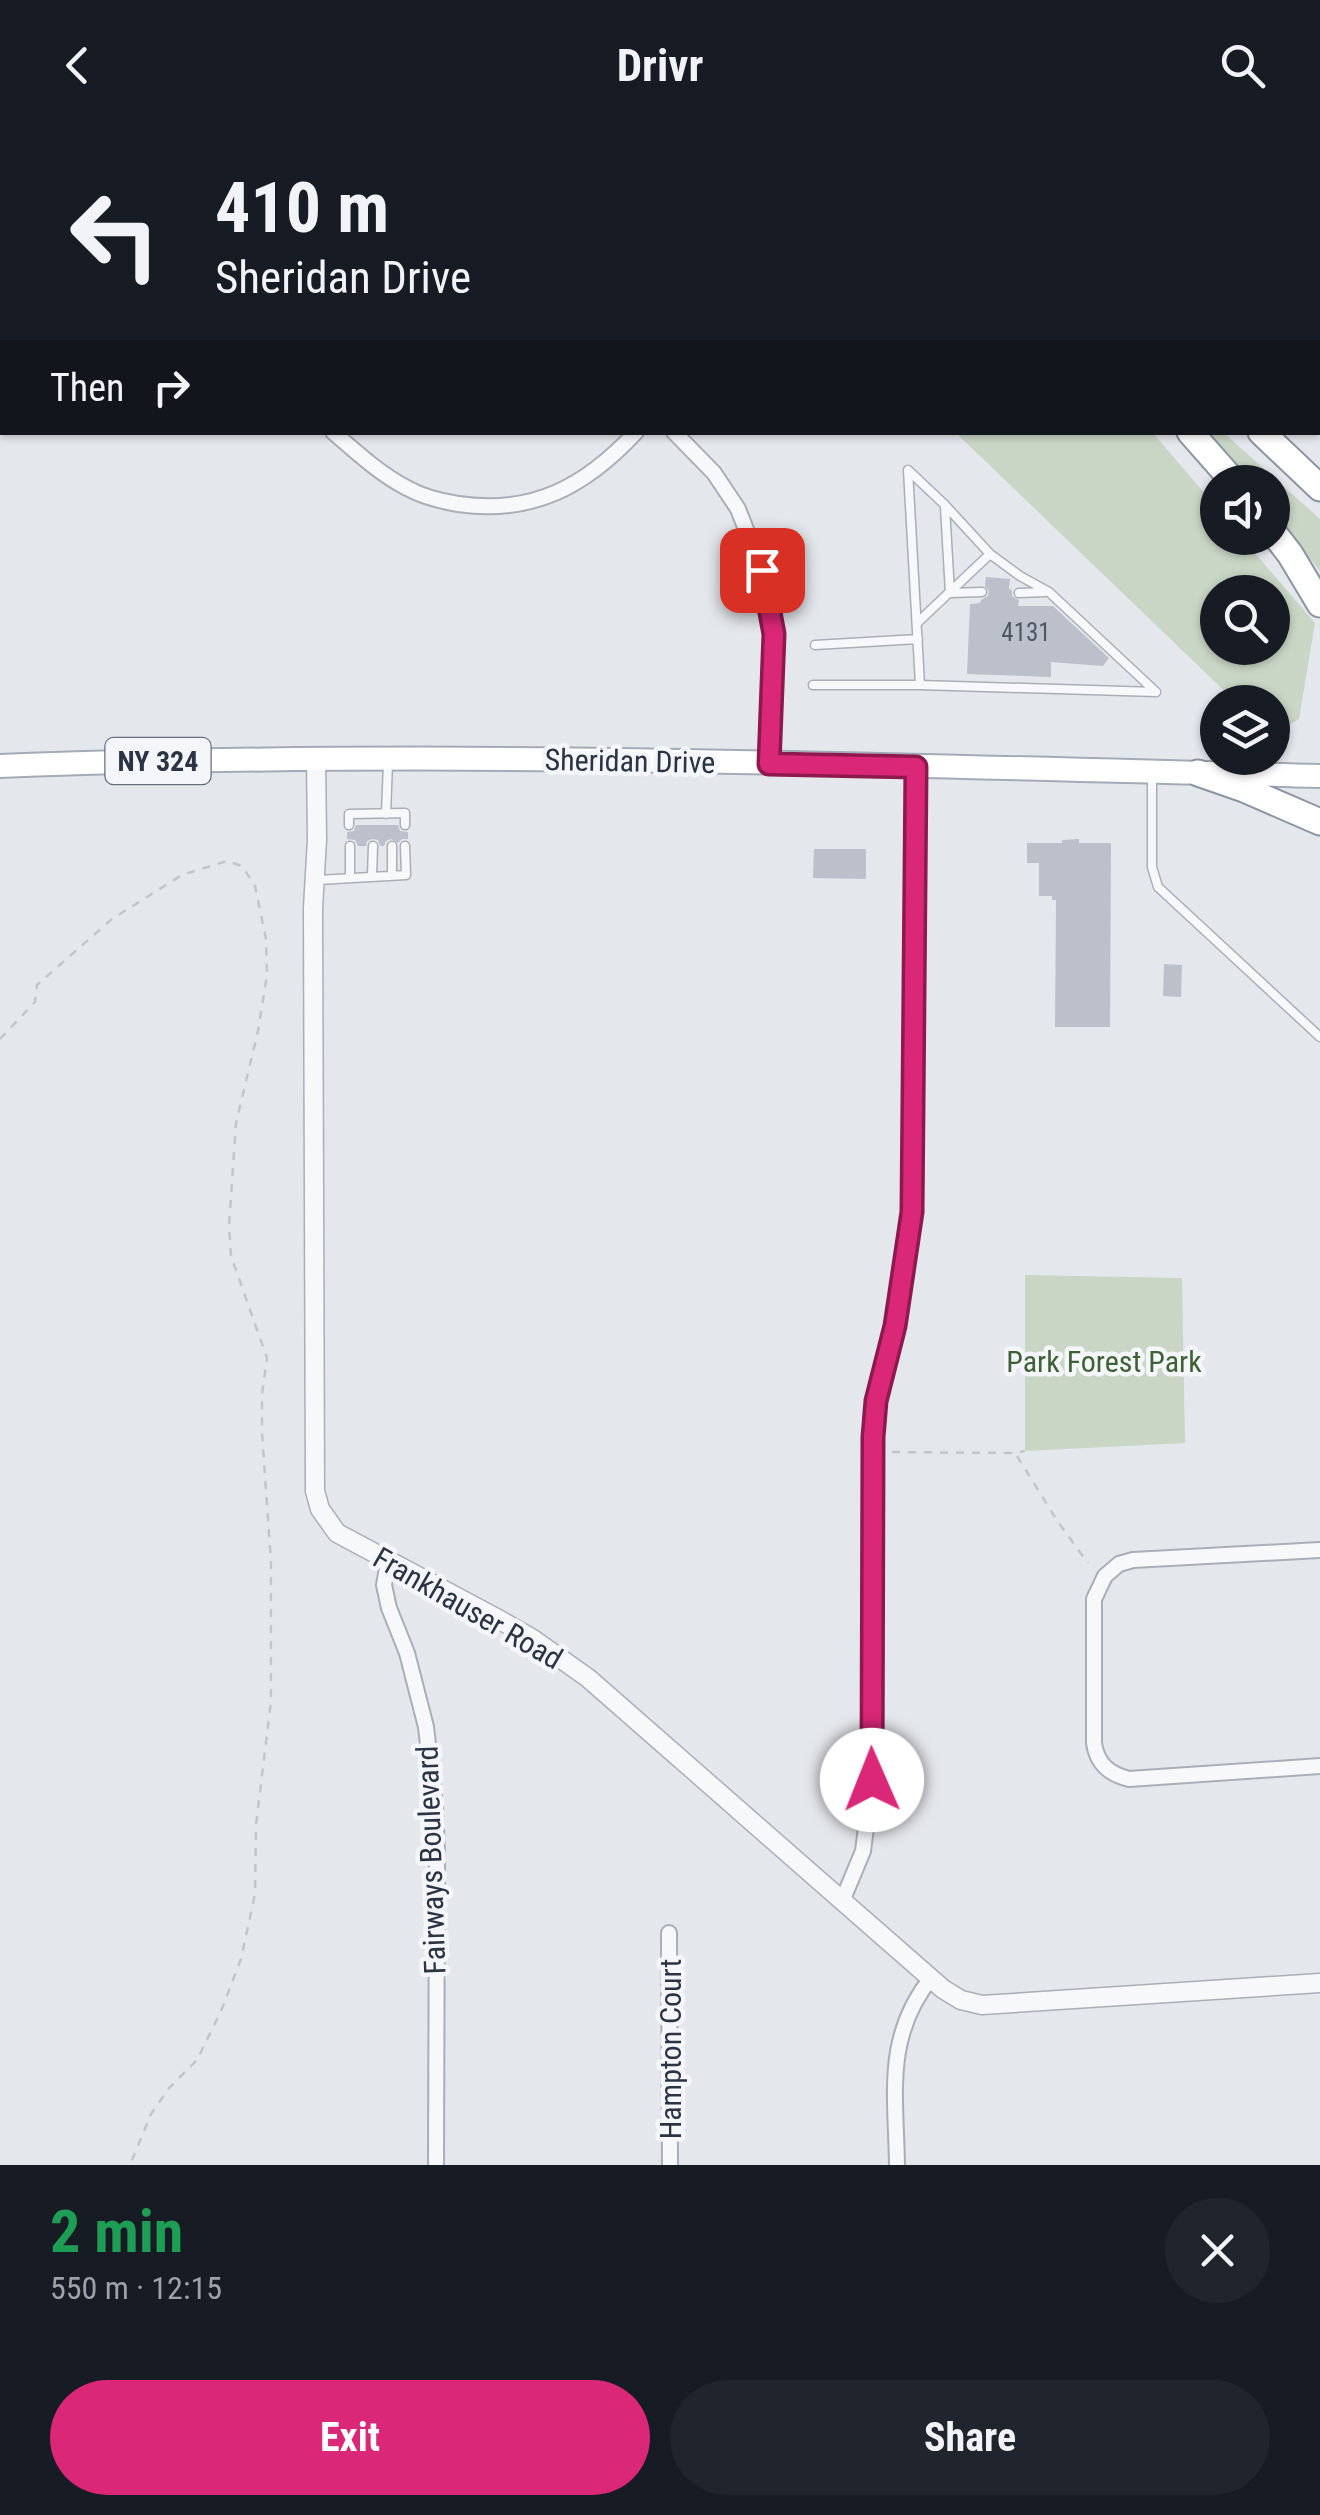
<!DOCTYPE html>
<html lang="en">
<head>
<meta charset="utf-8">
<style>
  body { margin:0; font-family:"Roboto Condensed",sans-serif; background:#20242c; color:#f1f3f6; height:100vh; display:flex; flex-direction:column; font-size:38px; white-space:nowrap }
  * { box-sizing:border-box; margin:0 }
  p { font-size:32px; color:#9ea1a6 }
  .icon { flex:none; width:55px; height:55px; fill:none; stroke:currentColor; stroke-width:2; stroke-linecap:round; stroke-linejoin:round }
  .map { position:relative; height:2035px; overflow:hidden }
  .drawer { display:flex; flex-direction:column; background:#171b24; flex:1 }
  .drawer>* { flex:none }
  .guide { position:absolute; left:0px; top:0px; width:1320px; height:305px; box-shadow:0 2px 8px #0004; background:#171b24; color:#f1f3f6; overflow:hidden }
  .buttons { position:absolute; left:1200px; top:335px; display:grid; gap:20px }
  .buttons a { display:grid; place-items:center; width:90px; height:90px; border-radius:50%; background:#171b24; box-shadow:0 2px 8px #0004; font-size:50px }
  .pin { position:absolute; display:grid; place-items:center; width:85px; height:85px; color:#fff; margin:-42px; border-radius:20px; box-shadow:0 5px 15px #0006 }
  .me { position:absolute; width:110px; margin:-55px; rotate:359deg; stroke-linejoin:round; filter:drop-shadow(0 0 8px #0008) }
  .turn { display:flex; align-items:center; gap:35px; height:210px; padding:0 50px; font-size:45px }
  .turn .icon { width:130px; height:130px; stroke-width:2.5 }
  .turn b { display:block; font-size:70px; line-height:85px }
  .then { display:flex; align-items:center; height:95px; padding:0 50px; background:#0003; gap:20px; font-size:38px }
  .round { display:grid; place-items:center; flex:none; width:105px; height:105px; border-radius:52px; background:#20242c }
  .headline { display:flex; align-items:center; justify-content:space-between; height:170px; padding:0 50px }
  h1 { font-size:60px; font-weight:700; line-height:75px; color:#1e9e55 }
  .action { display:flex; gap:20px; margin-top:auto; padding:20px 50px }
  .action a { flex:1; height:115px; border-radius:60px; background:#db2777; color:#fff; font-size:40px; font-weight:700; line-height:115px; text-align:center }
  .action a+a { background:#20242c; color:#f1f3f6 }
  header { display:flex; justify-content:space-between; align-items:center; height:130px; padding:0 50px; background:#171b24; font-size:45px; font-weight:700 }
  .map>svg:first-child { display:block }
</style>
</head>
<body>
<header><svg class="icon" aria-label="back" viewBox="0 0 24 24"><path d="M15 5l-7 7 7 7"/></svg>Drivr<svg class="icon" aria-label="search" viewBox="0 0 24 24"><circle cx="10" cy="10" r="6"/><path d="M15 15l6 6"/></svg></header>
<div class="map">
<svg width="1320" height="2035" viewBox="0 0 1320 2035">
  <rect width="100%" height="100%" fill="#e4e7ec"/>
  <path fill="#c9d6c5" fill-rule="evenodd" d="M956,303H1153L1217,378L1218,408H1242L1315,493L1299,589L1273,605L1272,572H1236ZM1272,462V518H1218V462Z
    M1201,303H1224L1320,389V441L1273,383L1272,352H1246Z
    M1025,1145L1182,1148L1185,1313L1025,1321Z"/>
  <path fill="#bbc0ca" d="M986,447L1010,449L1009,459L1012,460V466L1019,470L1018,476H1053L1109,528L1103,536L1051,532V547L967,544L970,474L980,473L981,470L988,466L989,461L985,456Z
    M356,695H398L400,701L408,702V709H402L398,713L391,709L386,711L384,716H380L378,710L372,709L367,711L366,716H358L355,710L347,709V702L354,701Z
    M1079,709V713H1111L1110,897H1055L1056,770H1052V766H1039V733H1027V713H1062V710Z
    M814,719H866V749L813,748Z
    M1164,834L1182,835L1181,867L1163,866Z"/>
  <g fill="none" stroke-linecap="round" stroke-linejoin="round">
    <defs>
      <path id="service" d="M945,377L950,463
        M990,424L1020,446L1049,462L1156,562
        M950,463L982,462
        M1019,463L1045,462
        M917,493L990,424L945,375L908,340L920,555
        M815,515L918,509
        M813,555H920L1156,562
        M1152,644V737L1158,757L1320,907
        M386,684L388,633
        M349,695V684L405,683V695
        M350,716V747
        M392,745V716
        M372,746L373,716
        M318,750L406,745L405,716"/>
      <path id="minor" d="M354,0L356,2
        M1272,2L1273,0
        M0,204L2,203
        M333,302C356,322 380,344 407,358C423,367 440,371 458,374C533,385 586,356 636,302
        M674,302L714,343L738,379L762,440L773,504L769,634
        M1320,1420L1133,1430L1119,1434L1105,1446L1094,1469V1613C1097,1634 1109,1644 1129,1649L1320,1636
        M388,1432L384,1455L389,1478L407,1523L426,1597L435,1675L437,1723L436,2035
        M843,1769L863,1721L872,1650L873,1307L876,1271L895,1197L912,1082L917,637
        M669,1803L670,2035
        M897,2035C896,1965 884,1907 931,1848"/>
      <path id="tertiary" d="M316,629L317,709L313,778L315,1361L320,1379L337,1403L500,1490L533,1509L588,1548L943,1859L961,1870L982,1875L1320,1853"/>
      <path id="primary" d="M0,636C439,619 881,635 1320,646"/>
      <path id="motorway" d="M937,0L940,2
        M1022,0L1026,2
        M1318,79H1320
        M1318,286L1320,288
        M1190,302L1234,352
        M1261,302L1320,358
        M1272,401L1290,424L1320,474
        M1198,643L1244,659L1320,692"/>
    </defs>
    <use href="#service" stroke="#a9aeb7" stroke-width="11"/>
    <use href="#minor" stroke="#a9aeb7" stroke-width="18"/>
    <use href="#tertiary" stroke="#a9aeb7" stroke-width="21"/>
    <use href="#primary" stroke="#a3abb8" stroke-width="26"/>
    <use href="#motorway" stroke="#8b94a3" stroke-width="29"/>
    <path stroke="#c2c5cb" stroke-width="2.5" stroke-dasharray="8 8" stroke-linecap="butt" d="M0,909L35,872L37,855L112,789L182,745L227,731L242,736L255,756L266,809L267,845L258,901L236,993L229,1096L231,1126L267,1228L262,1264V1303L271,1432V1571L256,1695L255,1764L241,1829L221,1881L197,1930L169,1958L151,1984L130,2035
      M892,1322L1015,1323L1025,1321
      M1017,1326L1058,1392L1088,1433"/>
    <use href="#service" stroke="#f7f8fa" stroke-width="8"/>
    <use href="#minor" stroke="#f7f8fa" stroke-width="14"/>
    <use href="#tertiary" stroke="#f7f8fa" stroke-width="18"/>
    <use href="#primary" stroke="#fff" stroke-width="22"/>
    <use href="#motorway" stroke="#fff" stroke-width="25"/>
  </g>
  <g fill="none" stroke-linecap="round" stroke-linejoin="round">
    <defs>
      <path id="route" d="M762,440L774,504L769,634L916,637L912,1082L895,1196L876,1271L873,1307L872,1650"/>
    </defs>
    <use href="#route" stroke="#8e194d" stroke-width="25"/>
    <use href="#route" stroke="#db2777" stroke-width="18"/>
  </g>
  <g text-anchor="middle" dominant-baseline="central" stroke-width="9" stroke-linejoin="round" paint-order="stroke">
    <g font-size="25" fill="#4f5766">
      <text x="1026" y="502">4131</text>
    </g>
    <rect fill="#f4f6f9" stroke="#676e7b" stroke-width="2.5" x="105.5" y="608" width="105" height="46" rx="8"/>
    <g font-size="28" font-weight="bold" fill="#2b3445">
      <text x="158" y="631">NY 324</text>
    </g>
    <g font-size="30" fill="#2b3445" stroke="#f4f6f9">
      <text transform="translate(630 631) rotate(1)">Sheridan Drive</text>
      <text transform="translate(468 1478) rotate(30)">Frankhauser Road</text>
      <text transform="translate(431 1730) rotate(-92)">Fairways Boulevard</text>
      <text transform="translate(670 1919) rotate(-90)">Hampton Court</text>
    </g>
    <g font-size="30" fill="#3f6138" stroke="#f4f6f9">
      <text x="1104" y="1231">Park Forest Park</text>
    </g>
  </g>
</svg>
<div class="buttons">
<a><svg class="icon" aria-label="sound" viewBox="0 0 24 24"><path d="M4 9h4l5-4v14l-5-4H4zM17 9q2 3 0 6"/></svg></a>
<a><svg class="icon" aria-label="search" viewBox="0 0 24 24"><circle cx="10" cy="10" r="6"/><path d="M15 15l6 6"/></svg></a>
<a><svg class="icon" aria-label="layers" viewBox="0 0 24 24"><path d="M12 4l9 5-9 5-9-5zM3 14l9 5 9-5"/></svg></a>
</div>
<div class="pin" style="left:762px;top:440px;background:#d93025"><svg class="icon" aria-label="arrive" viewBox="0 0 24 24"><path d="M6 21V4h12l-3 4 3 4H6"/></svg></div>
<svg class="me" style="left:872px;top:1650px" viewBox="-20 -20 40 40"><circle r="19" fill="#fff"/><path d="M0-13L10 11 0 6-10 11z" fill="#db2777"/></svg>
<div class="guide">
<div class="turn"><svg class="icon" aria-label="left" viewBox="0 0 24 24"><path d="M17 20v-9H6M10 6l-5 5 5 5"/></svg><div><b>410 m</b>Sheridan Drive</div></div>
<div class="then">Then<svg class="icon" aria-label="right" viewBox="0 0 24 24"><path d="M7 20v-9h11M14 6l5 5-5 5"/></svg></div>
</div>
</div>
<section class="drawer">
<div class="headline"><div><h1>2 min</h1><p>550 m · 12:15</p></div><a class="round"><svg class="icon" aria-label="close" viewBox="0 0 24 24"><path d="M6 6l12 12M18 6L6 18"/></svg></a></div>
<div class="action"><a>Exit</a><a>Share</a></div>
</section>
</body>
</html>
